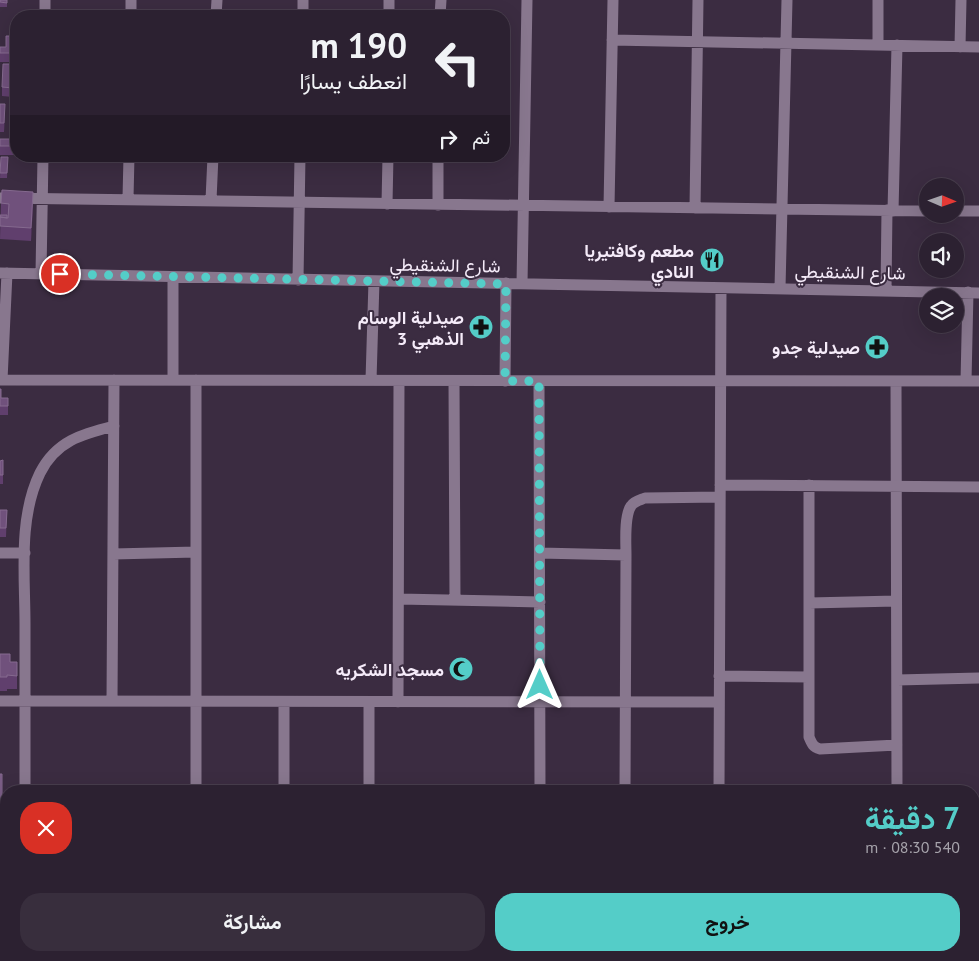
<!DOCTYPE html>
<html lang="ar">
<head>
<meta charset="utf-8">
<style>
  body { margin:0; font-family:"PT Sans",Vazirmatn,sans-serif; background:#382e3d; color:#f1f3f6; direction:rtl; height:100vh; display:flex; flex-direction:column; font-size:19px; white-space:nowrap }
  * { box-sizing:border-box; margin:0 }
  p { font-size:16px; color:#a6a3ab }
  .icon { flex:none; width:28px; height:28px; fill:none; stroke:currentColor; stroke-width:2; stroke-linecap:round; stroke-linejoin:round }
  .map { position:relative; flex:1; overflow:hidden; direction:ltr }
  .details { position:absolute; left:0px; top:785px; width:980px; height:176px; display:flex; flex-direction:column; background:#2c2131; border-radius:20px 20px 0 0; box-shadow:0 5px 20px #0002,0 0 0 1px #483e4d; direction:rtl }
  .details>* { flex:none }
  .guide { position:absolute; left:10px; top:10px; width:500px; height:152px; border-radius:20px; box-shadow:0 5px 20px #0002,0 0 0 1px #483e4d; direction:rtl; background:#2c2131; color:#f1f3f6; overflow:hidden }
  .needle { width:32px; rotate:92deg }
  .controls { position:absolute; left:919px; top:178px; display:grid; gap:10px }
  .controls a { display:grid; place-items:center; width:45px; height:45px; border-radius:50%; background:#2c2131; box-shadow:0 5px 20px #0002,0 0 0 1px #483e4d; font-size:25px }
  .pin { position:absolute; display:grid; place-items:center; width:42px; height:42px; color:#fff; margin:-21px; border:2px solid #fff; border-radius:50%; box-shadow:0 1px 5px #0007 }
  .me { position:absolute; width:55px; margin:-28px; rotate:0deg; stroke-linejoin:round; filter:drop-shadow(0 0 4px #0008) }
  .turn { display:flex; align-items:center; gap:18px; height:105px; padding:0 20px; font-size:22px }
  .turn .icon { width:65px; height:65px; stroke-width:2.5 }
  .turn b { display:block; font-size:35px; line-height:42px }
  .then { display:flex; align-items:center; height:48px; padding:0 20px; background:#0003; gap:10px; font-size:19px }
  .round { display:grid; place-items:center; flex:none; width:52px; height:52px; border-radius:20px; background:#382e3d }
  .head { display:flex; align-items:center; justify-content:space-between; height:85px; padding:0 20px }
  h1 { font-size:30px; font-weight:700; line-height:38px; color:#54cdc8 }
  .primary-button { display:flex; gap:10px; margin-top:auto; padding:10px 20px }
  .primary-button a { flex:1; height:58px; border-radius:20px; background:#54cdc8; color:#111; font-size:20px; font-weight:700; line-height:58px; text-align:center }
  .primary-button a+a { background:#382e3d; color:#f1f3f6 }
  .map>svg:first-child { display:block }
</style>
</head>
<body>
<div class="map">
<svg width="979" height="961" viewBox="0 0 979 961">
  <rect width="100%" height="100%" fill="#3b2c41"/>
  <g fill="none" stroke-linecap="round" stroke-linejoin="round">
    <path stroke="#88778e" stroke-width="11" d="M45,16V0
      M131,16V0
      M216,16L217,0
      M303,16V0
      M389,16V0
      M440,16L441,0
      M612,40L979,47
      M878,45V0
      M960,47L961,0
      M0,198L928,211
      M128,198L129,156
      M211,200L213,156
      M387,204L388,156
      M438,205V156
      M609,207L613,0
      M695,208L698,0
      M893,211L897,45
      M955,211H979
      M0,273L979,293
      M41,274L43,156
      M298,280L300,156
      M522,284L527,0
      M780,288L787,0
      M886,291L887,210
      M0,380L979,381
      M2,380L7,273
      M173,380V278
      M196,380V791
      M371,380L374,281
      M454,381L455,600
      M505,381L506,283
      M539,381L540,791
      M896,381L897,791
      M966,381L968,292
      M720,485L979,487
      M809,485V737C812,744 813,747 820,749L897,745
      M0,553H25
      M540,553L626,555
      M113,554L196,552
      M399,599L540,602
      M809,603L896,601
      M719,676L809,677
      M897,680L979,678
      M0,701L719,702
      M112,701L114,380
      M284,702V791
      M398,702L399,381
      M25,791C25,735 25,679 25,624C25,575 18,518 40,473C56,441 82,434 114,426
      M369,791V702
      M625,791L626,555C626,543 624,516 631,506C634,501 640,500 645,498L720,497
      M719,791L721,288
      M0,826H6
      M974,875H979
      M540,955V961
      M626,955V961
      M25,961V955
      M112,961V955
      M196,961V955
      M283,961V955
      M368,961V955
      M454,961V955
      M718,961V955
      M854,961L855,955"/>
  </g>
  <path fill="#603f6d" d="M0,0H7V7H0Z
    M0,47L16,49V89H13V97L2,96V87L12,68H14V62H0Z
    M0,85V104L5,113L4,132H0Z
    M16,135V155H0V139H12Z
    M1,157H8L7,178H0Z
    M1,203L33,206L31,241L0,239Z
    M0,389L1,398H8V415H0Z
    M3,460V484H0V461Z
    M0,510H7L6,537H0Z
    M0,654L10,662H17V689H7V691H0Z
    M0,774H2V807H0Z
    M6,829V847H1V851H5L4,907H0V836H4Z
    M0,922H3V933H0Z
    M0,945H3V956L0,957Z"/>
  <path fill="#4b3055" d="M5,104V113L4,132V123Z
    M33,192V206L31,241V228Z"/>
  <path fill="#70517c" stroke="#856a8f" d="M0,0H7V3L0,2Z
    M6,36H13V49H16V65H14V53H0V47H6Z
    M3,64H12V68H16V80H13V88L2,87Z
    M0,104H5L4,123H0Z
    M12,135H16V146H0V139H12Z
    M1,157H8L7,173H0Z
    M2,190L33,192L31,228L0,226V217L8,218L9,204L1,203Z
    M0,215H7V218L0,217Z
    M0,389H1V398H8V406H0Z
    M3,460V475H0V461Z
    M0,510H7L6,528H0Z
    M0,654H10V662H17V676L7,675V677H0Z
    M0,774H2V798H0Z
    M4,829H6V842L0,843V836H4Z
    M0,851H5V867H0Z
    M0,874H4V898H0Z
    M0,922H3V928H0Z
    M0,945H3V952H0Z"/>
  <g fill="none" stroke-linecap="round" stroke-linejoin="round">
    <path stroke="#54cdc8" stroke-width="9" stroke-dasharray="0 16.2" d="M60,274L506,284L505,381H539L540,685"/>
  </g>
  <defs>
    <symbol id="restaurant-disc" viewBox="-11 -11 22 22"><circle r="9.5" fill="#54cdc8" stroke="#3b2c41"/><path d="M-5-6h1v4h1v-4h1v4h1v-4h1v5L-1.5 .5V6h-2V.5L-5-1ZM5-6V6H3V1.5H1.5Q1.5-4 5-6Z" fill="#111"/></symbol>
    <symbol id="pharmacy-disc" viewBox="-11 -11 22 22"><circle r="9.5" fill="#54cdc8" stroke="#3b2c41"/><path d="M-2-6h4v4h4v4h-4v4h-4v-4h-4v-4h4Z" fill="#111"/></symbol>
    <symbol id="mosque-disc" viewBox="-11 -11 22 22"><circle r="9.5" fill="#54cdc8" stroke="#3b2c41"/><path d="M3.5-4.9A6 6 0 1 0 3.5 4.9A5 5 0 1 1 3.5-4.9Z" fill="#111"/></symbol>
  </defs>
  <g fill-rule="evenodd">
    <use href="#restaurant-disc" x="698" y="246" width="28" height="28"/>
    <use href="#pharmacy-disc" x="467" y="313" width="28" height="28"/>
    <use href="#pharmacy-disc" x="863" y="333" width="28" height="28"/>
    <use href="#mosque-disc" x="447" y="655" width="28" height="28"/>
  </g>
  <g text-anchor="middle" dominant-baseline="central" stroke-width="4" stroke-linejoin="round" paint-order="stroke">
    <g font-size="18" font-weight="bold" fill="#f5ebf9" stroke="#3b2c41" text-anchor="end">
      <text x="694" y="250">مطعم وكافتيريا<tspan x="694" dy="21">النادي</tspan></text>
      <text x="464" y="317">صيدلية الوسام<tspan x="464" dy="21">الذهبي 3</tspan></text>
      <text x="860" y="347">صيدلية جدو</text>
      <text x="444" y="669">مسجد الشكريه</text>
    </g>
    <g font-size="18" fill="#f5ebf9" stroke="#3b2c41">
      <text transform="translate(445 265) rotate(1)">شارع الشنقيطي</text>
      <text transform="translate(850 272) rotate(1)">شارع الشنقيطي</text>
    </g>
  </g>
</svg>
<div class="controls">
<a><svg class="needle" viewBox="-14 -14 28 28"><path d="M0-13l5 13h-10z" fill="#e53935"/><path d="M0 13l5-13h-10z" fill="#a6a3ab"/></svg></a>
<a><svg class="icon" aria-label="sound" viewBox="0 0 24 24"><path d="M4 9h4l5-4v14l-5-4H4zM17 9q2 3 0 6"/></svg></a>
<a><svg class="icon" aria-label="layers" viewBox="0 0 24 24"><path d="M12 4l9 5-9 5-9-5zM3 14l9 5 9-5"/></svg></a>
</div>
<div class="pin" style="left:60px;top:274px;background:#d93025"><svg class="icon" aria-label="arrive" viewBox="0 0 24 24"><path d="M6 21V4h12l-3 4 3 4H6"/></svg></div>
<svg class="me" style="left:540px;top:685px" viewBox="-20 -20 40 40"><path d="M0-17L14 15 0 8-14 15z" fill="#54cdc8" stroke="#fff" stroke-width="4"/></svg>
<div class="guide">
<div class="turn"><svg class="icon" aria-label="left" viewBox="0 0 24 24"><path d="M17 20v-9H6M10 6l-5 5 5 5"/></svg><div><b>190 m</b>انعطف يسارًا</div></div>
<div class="then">ثم<svg class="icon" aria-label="right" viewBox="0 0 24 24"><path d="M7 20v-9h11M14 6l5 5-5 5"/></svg></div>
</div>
<section class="details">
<div class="head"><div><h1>7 دقيقة</h1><p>540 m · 08:30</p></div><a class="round" style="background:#d93025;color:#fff"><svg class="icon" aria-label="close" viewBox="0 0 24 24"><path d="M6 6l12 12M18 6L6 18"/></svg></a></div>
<div class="primary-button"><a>خروج</a><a>مشاركة</a></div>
</section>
</div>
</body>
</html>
